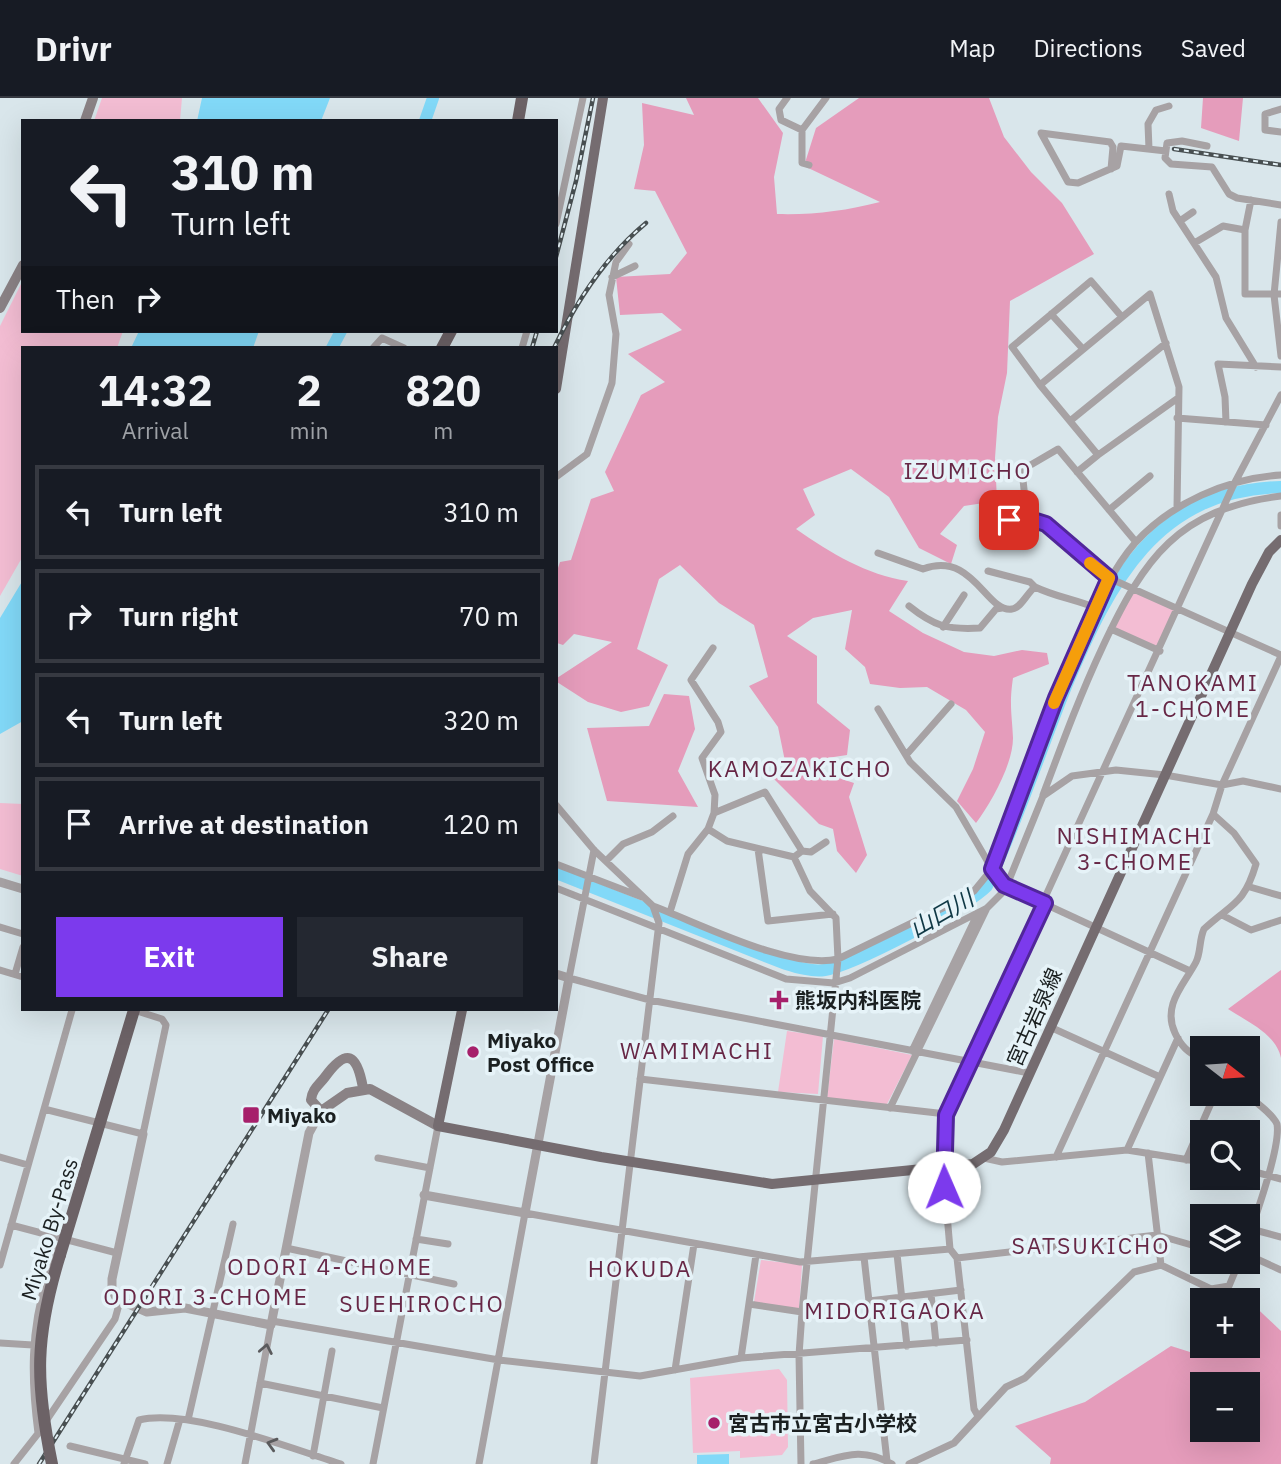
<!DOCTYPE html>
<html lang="en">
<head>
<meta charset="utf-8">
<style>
  body { margin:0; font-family:"IBM Plex Sans","Noto Sans JP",sans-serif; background:#242831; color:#f1f3f6; height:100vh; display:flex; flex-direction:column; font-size:26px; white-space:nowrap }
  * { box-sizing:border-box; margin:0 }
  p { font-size:23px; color:#9ea1a6 }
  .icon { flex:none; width:38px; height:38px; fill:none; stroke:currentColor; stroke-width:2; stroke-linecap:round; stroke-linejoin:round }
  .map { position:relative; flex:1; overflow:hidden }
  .drawer { position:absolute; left:21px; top:248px; width:537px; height:665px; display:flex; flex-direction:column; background:#171b24; border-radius:0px; box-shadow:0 7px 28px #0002 }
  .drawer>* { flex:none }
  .top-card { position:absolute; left:21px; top:21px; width:537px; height:214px; border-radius:0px; box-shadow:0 7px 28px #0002; background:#171b24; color:#f1f3f6; overflow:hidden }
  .needle { width:46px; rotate:107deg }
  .controls { position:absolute; left:1190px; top:938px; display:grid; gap:14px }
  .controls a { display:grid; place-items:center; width:70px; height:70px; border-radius:0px; background:#171b24; box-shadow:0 7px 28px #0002; font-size:35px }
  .pin { position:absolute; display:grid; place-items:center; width:60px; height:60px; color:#fff; margin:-30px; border-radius:14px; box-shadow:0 4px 10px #0006 }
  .me { position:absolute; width:77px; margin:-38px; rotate:359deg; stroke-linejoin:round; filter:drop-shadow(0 0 5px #0008) }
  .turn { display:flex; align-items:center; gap:24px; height:147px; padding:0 35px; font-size:32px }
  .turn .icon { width:91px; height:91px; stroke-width:2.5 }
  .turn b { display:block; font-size:49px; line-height:60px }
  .then { display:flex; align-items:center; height:66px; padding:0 35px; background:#0003; gap:14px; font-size:26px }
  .eta { display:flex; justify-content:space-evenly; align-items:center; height:119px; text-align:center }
  .eta b { font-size:42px; font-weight:800; line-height:49px }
  .cta { display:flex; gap:14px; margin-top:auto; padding:14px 35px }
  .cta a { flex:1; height:80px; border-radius:0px; background:#7c3aed; color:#fff; font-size:28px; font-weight:800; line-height:80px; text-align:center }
  .cta a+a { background:#242831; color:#f1f3f6 }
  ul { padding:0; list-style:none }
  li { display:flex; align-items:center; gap:21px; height:94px; margin:0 14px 10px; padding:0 21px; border:4px solid #363941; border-radius:0px }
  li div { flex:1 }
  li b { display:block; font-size:26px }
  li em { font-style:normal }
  header { display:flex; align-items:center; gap:42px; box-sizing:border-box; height:98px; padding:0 35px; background:#171b24; border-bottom:2px solid #363941 }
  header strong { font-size:33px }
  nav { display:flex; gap:38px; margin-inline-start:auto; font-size:24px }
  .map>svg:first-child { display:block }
</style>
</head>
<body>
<header>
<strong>Drivr</strong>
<nav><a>Map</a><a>Directions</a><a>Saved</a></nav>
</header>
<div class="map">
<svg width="1281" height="1366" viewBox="0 0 1281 1366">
  <rect width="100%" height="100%" fill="#d9e6eb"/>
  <path fill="#f3bdd3" d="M102,0H182L180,23H94Z
    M23,182V233H123L117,250H23V458L0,498V228Z
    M1132,492L1175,512L1158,550L1114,529Z
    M0,705L23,706V778L0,771Z
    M787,933L823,938L818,996L778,994Z
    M834,941L912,957L886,1008L827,1000Z
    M761,1162L802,1167L799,1212L754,1204Z
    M779,1271L787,1282L788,1349L782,1357L740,1360V1353L693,1355L690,1280Z"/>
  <path fill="#e59cbb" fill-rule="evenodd" d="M686,0H758L783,35L774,79L777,116C813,117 845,113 880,104L804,68L816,30L859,0H989L1004,39L1031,74L1062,105L1094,156L1010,203L1007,275L998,319L995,360L997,403L964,408L940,436L957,447L951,466L919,450L889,399L851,371L803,391L815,417L796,431C831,455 866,477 908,483L889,513L923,535L964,554L994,558L1022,552L1047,555L1049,566L1013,580C1009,607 1012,616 1013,640C1013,666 991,705 976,725L957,703L973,671L985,634L966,612L927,589L900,590L870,586L865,569L845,551L852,512L813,520L787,538L817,558V605L850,632L847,657L814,662L811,671L854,685L849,699L867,757L856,775L837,753L833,731L819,726L772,679L786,668L778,629L749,588L768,579L754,527L719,505L680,467L659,481L637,551L668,567L649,608L621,614L588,604L557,584V580L612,544L574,536L563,547L557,545L556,476L560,464L571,462L591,401L614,393L605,374L641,297L665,284L628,256L682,232L662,215L620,217L616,179L670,176L687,155L655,93L634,91L644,47L642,5L694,17Z
    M1203,0H1243L1239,43L1201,30Z
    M664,596L689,598L695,631L678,673L698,709L607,703L587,630L649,628Z
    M1281,872V960C1276,936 1248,924 1228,911Z
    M1245,1199L1281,1233V1366H1050L1051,1360L1015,1328L1085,1304L1171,1248L1209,1260L1224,1248H1248V1202ZM1248,1286V1332H1202V1286Z"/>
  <path fill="#82d9f8" d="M202,0H330L321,23H197Z
    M139,233H259L253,250H131Z
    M23,482V623L0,636V520Z
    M729,1356V1366H697V1357Z"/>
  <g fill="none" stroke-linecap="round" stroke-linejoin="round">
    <path stroke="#82d9f8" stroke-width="12" d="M425,23L433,0
      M332,250L341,233
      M556,775L783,865C796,869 811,874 825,872C852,868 968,808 987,788C1018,722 1040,653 1067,586C1110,484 1156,392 1281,389"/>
    <path stroke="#a7a2a4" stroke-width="7" d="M787,0L779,11L781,22L802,32V65L809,67
      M1281,11L1265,16V32L1281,34
      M802,32L826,0
      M1207,48L1182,43L1167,45L1165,60L1171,66L1212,69L1229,96L1237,100L1281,107
      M1149,51L1148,26L1156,12L1169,8
      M1111,71L1113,49L1110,44L1041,35L1068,84L1078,85L1117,68L1121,48L1166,53
      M1169,96L1173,113L1216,179L1226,220L1256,269
      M1251,102L1245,132V196H1281
      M1180,123L1193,114
      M1281,124L1274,197L1281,258
      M556,126L583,0
      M1196,144L1223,128L1245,132
      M612,179L635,168
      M1051,216L1083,251
      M373,250L382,240L404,250
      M522,250L527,233
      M1040,287L1012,249L1091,183L1122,219
      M1177,320L1266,327
      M1070,323L1166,245
      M1226,324L1225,299L1218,266L1281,269
      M1098,357L1178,300
      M1077,374L1098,357L1040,287L1150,196L1179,289L1177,409
      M556,379L587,356L612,285L616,236L609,197L616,164L629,146
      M1109,412L1150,378
      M1281,417V428
      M1027,420L1022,372L1058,351L1136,444
      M1009,422L1027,420L1046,426L1109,480L1281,557
      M878,455L923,471C973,452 986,515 1012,511C1021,510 1027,495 1035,489C1056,499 1074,501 1096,510
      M988,473L1030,484L1035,489
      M909,508C934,528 947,532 980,530L996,511L1002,510
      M943,529L964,497
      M1111,531L1160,553
      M713,550L691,582L718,624L721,634L702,660L715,697L714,715
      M878,611L910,664L956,709L992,771L1004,787L1190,873
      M907,656L951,606
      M1043,697C1062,646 1080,597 1103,548C1144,460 1178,411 1281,398
      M556,707L594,752L653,808L659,825L594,1366
      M708,731L714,715L765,694L802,753L794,759
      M758,751L768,823L833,816
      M594,752L569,880L650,902L1029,975
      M802,753L811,754L826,744
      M606,763L623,746L652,734L673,718
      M556,766L642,799
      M1250,789L1281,798
      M556,790L786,881L834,885L850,880L987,810L1005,792L1043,698L1072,678L1116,672L1165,677L1222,687L1243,683L1281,691
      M653,808C701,826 790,872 838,861L959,802L974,793L992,771C1020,696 1047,621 1079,548C1095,512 1109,475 1135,445C1171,405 1228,380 1281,377
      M670,814L688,756L708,731L727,743L794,759L810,793L836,820L838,861L802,1214L799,1257L801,1366
      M1222,817L1251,832L1281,822
      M0,829L23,836
      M0,872L23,879
      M15,876L23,849
      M1050,929L1160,979
      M912,953L977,817
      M1202,961C1188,955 1181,948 1175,935C1162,907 1184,887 1196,864C1201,854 1199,842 1204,831C1232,805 1244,807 1256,766L1234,735L1213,716
      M640,981L946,1016
      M1246,996C1255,1004 1272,1015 1277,1026C1281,1048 1256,1117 1248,1141
      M890,1010L987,810
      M44,1011L143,1036L166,927L162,921L134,912
      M1127,1052L1178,940
      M1148,1055L1161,1167
      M0,1059L28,1067
      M1056,1059L1213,716L1222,687L1281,558
      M378,1060L430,1070
      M984,1060L1002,1064L1127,1052L1202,1064
      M1186,1062L1215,996
      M1248,1072L1281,1081
      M11,1127L117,1155
      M1251,1131L1281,1139
      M416,1141L448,1146
      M286,1150L454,1186
      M897,1156L907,1248
      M1248,1157L1281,1172
      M864,1159L887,1363
      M957,1160L1157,1137L1202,1150
      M0,1167L72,912
      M931,1196L936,1245
      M869,1203L961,1192
      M749,1206L802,1214
      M272,1223L499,1262L640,1278L741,1260L967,1242
      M0,1245L33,1247
      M741,1260L756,1157
      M675,1272L694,1146
      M260,1285L383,1310
      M978,1318L974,1311L957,1160L950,1151L943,1070L946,1016L1233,388L1281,297
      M188,1322L233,1126
      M46,1323L115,1221L120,1203
      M38,1335C31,1282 30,1232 47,1180C50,1170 52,1158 58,1150
      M70,1348L145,1366
      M313,1358L332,1253
      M14,1366L40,1333
      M124,1366L139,1322C189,1310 289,1350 341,1366
      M167,1366L180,1321
      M245,1366L271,1227
      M373,1366L438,1028
      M479,1366L525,1115L800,1164L950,1151
      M813,1366C844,1358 862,1349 892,1366
      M909,1366L954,1345L1006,1289L1025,1280L1134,1174L1161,1167L1211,1191L1229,1188L1239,1164"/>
    <path stroke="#a7a2a4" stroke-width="9" d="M0,784L23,791
      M143,1036L112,1181V1192L117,1201L147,1214L185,1210L271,1227L309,1035L321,1013
      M424,1097L525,1115L569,880L556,876"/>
    <path stroke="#8a8285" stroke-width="10" d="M85,23L93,0
      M0,210L23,167
      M363,990C357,956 347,949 325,979C319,987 312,991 311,1002L321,1013L347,995L370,991L438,1028"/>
    <path stroke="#756c70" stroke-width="10" d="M556,291L603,0
      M462,912L438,1028L601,1059L772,1086L973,1066L991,1054L1004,1032L1252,486L1269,454L1281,442"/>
    <path stroke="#6c6266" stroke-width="12" d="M518,23L522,0
      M442,250L451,233
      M60,1157L134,912"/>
    <defs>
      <path id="rail" d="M1174,51L1281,67
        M556,159L576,83L593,0
        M532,250L537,233
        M554,250C577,202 605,159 646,125
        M39,1366L328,912"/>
    </defs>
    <use href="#rail" stroke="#484f51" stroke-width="4.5"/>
    <use href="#rail" stroke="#e6f3f8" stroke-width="2" stroke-dasharray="5" stroke-linecap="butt"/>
    <path stroke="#6c6266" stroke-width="12" d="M52,1366C35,1283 35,1238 60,1157"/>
  </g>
  <defs><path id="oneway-chevron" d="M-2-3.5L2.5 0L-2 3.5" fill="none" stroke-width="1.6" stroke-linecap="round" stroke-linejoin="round" transform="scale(1.75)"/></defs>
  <g stroke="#5a5a5c">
    <use href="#oneway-chevron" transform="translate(266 1251) rotate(-79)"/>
    <use href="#oneway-chevron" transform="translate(272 1346) rotate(-164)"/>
  </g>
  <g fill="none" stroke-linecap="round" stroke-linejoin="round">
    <defs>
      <path id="route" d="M944,1089L946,1017L1045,805L1004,787L992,771L1056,600L1109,480L1046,426L1027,420L1009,422"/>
    </defs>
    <use href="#route" stroke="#51269a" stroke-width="18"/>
    <use href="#route" stroke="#7c3aed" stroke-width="12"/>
    <path stroke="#f59e0b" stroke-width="12" d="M1054,605L1109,480L1090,465"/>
  </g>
  <g fill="#a6206b" stroke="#e6f3f8" stroke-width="2.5">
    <path d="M775.5 891.5h7v7h7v7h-7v7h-7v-7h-7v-7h7z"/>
    <circle cx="473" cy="954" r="7"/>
    <rect x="242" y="1008" width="18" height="18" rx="3.5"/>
    <circle cx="714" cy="1325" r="7"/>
  </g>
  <g text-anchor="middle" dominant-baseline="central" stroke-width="7" stroke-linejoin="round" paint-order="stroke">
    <g font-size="21" font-weight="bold" fill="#1b2021" stroke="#e6f3f8" text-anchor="start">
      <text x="795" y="902">熊坂内科医院</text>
      <text x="487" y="942">Miyako<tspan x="487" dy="24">Post Office</tspan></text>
      <text x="267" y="1017">Miyako</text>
      <text x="728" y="1325">宮古市立宮古小学校</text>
    </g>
    <g font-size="21" fill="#1b2021" stroke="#e6f3f8">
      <text transform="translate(1034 919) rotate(-66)">宮古岩泉線</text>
      <text transform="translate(49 1131) rotate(-73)">Miyako By-Pass</text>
    </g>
    <g font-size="23" letter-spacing="2" fill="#672746" stroke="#e6f3f8">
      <text x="968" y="372">IZUMICHO</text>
      <text x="1193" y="584">TANOKAMI<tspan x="1193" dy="26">1-CHOME</tspan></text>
      <text x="800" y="670">KAMOZAKICHO</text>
      <text x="1135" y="737">NISHIMACHI<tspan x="1135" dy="26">3-CHOME</tspan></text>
      <text x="697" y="952">WAMIMACHI</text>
      <text x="1091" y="1147">SATSUKICHO</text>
      <text x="330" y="1168">ODORI 4-CHOME</text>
      <text x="640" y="1170">HOKUDA</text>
      <text x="206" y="1198">ODORI 3-CHOME</text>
      <text x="422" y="1205">SUEHIROCHO</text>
      <text x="895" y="1212">MIDORIGAOKA</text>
    </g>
    <g font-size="23" font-style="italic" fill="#0f3845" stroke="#e6f3f8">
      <text transform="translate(941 815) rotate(-30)">山口川</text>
    </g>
  </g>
</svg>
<div class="controls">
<a><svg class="needle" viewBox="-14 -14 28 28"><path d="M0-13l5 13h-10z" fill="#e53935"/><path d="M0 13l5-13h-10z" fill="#9ea1a6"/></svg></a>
<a><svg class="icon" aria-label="search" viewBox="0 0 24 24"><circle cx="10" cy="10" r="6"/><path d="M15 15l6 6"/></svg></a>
<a><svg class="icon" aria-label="layers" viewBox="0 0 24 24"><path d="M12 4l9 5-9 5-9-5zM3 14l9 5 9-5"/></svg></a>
<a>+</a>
<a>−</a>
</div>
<div class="pin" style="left:1009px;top:422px;background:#d93025"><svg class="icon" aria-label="arrive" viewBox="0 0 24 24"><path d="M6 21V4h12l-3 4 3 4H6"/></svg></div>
<svg class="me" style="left:944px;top:1089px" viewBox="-20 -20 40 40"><circle r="19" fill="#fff"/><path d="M0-13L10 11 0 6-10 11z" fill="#7c3aed"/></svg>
<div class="top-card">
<div class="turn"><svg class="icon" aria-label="left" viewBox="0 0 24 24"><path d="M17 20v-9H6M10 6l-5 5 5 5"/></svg><div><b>310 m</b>Turn left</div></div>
<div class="then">Then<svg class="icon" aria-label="right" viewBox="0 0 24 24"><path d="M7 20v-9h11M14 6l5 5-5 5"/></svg></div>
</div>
<section class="drawer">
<div class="eta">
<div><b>14:32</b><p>Arrival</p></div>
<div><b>2</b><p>min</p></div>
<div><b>820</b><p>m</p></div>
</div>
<ul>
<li><svg class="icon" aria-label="left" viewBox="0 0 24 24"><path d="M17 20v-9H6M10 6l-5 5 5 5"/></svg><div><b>Turn left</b></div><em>310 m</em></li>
<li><svg class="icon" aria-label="right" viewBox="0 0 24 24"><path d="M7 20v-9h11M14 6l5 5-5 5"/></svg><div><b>Turn right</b></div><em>70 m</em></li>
<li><svg class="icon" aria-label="left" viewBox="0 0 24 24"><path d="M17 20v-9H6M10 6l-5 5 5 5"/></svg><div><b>Turn left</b></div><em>320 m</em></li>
<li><svg class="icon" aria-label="arrive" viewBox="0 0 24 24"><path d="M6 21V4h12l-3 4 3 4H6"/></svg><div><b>Arrive at destination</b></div><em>120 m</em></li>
</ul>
<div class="cta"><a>Exit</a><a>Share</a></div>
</section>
</div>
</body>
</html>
